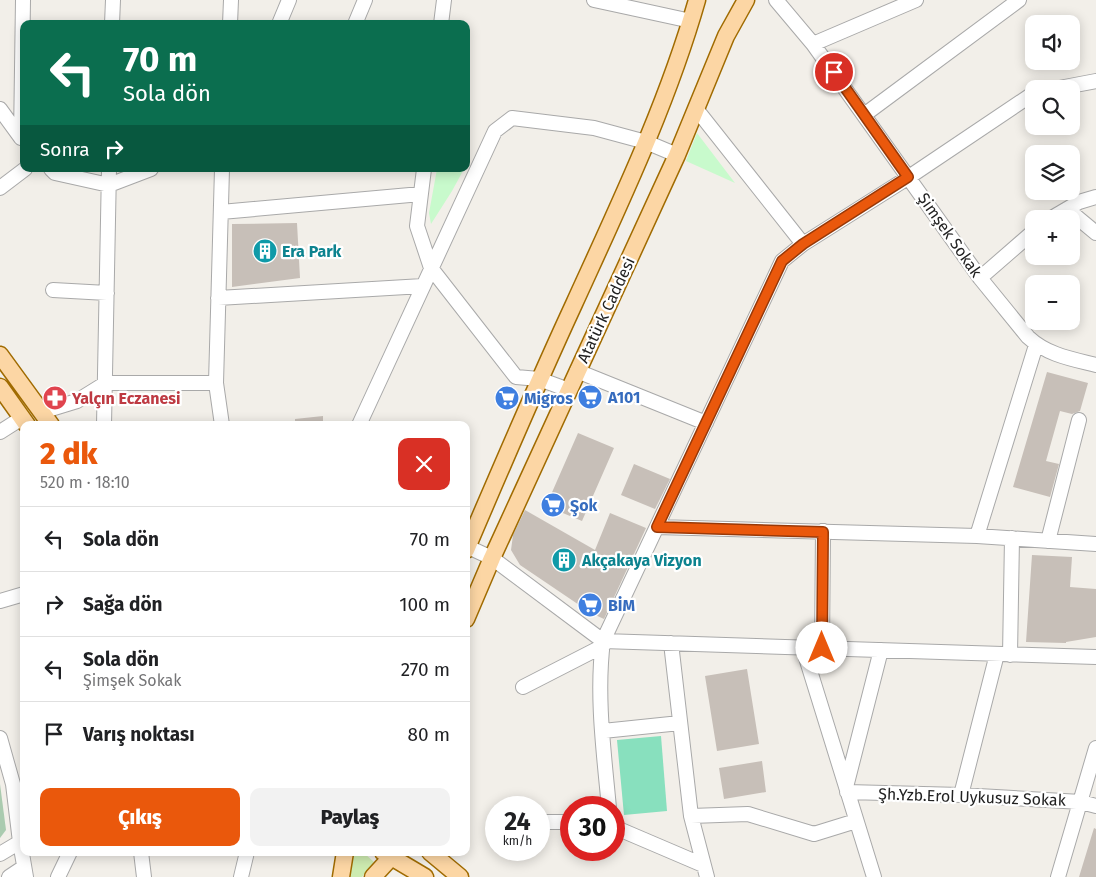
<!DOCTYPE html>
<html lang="tr">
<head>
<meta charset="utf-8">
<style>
  body { margin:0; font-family:"Fira Sans",sans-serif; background:#f2f2f2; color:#202124; height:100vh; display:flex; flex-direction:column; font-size:19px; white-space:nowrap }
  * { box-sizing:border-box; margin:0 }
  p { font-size:16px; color:#757577 }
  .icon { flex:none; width:28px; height:28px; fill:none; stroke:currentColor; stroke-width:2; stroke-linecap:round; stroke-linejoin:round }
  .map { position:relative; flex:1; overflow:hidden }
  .drawer { position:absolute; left:20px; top:421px; width:450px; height:435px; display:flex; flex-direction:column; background:#fff; border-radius:10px; box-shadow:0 2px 12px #0003 }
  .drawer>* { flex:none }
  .guide { position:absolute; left:20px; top:20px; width:450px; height:152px; border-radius:10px; box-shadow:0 2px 12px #0003; background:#0b6e4f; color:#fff; overflow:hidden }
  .buttons { position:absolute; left:1025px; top:15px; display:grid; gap:10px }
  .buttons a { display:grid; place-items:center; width:55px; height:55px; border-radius:10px; background:#fff; box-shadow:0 2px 12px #0003; font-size:25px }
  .speed { position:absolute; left:485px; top:796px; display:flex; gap:10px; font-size:25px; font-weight:700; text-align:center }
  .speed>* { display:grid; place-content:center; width:65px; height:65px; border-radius:50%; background:#fff; box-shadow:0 2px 12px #0003; line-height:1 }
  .speed small { font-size:12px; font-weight:400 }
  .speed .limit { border:8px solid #d22; background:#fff; color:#111 }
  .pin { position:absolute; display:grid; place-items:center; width:42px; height:42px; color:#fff; margin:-21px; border:2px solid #fff; border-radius:50%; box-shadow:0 1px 5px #0007 }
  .me { position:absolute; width:55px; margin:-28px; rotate:0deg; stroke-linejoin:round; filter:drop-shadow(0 0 4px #0008) }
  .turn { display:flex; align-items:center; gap:18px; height:105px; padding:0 20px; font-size:22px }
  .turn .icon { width:65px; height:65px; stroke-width:2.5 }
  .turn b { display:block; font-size:35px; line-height:42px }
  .then { display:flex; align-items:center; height:48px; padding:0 20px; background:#0003; gap:10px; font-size:19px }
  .round { display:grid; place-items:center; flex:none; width:52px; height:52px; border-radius:10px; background:#f2f2f2 }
  .headline { display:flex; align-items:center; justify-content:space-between; height:85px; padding:0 20px }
  h1 { font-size:30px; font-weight:800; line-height:38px; color:#ea580c }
  .primary-button { display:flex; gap:10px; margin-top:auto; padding:10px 20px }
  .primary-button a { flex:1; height:58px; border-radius:10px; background:#ea580c; color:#fff; font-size:20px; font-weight:800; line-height:58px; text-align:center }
  .primary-button a+a { background:#f2f2f2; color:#202124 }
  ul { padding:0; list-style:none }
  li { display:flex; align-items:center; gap:15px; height:65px; padding:0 20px; border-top:1px solid #e0e0e0 }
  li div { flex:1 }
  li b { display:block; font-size:19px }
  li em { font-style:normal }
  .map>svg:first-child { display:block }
</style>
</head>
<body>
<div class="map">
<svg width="1096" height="877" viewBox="0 0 1096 877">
  <rect width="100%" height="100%" fill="#f2efe9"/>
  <path fill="#cdebb0" d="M352,853H364L374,862L362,877H346Z"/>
  <path fill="#aacbaf" d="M0,784L6,830L0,838Z"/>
  <path fill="#c8facc" d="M697,133L735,183L686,161Z
    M437,169H464L452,191L431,224L429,213Z"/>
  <path fill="#88e0be" d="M661,736L667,811L624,815L617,740Z"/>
  <path fill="#c7bfb8" d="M297,223L300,278L232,287V224Z
    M1047,372L1088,383L1080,411L1072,414L1060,411L1046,461L1059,464L1050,497L1013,487Z
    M323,416V425H295V419Z
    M578,433L614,448L582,521L546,506Z
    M634,464L670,479L655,509L621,495Z
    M525,510L595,550L610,513L646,528L604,619L591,613L520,565L511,550L513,535Z
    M1032,555L1072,557L1070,587L1096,589V637L1066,642V643L1026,642Z
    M747,669L759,744L717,751L705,676Z
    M762,761L766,792L724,799L719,768Z
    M1094,828L1096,829V877H1079Z"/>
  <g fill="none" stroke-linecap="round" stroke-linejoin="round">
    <defs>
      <path id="minor" d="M594,0L691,21
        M776,0L813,44L980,278L1028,337C1047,355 1072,359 1096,365
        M112,24L113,0
        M230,24L231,0
        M279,24L289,0
        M355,24L365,0
        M441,24L444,0
        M813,44L916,0
        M1054,89L1096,81
        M0,109L21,138
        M697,110L803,244
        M864,115L1019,0
        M21,138L23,0
        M51,169L55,173L109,185L151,169
        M222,169L216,383L222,425
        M424,169L417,226L431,268L516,377L539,379L569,390
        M0,188L25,169
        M1067,209L1096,233
        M221,212L421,194
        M1050,219L1079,202L1096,197
        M980,278L1034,231
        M53,290L107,293
        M218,298L423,286
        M577,371L706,423
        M41,412L77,401L106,383H216
        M104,425L109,169
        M359,425L495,131L512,118L594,128L646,142L677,155
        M0,432L22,418
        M657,527L977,536L1096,544
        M977,536L1036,345
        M1048,541L1079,420
        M468,547L492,558L603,641L1096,657
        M0,601L24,594
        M671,643L691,816L707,877
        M803,648L874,877
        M822,648L823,531
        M1010,655L1012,538
        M523,687L603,646
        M603,731L680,723
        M0,738L13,784L20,842L26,877
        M846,787L881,650
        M847,792L961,795L1081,802L1096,806
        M961,795L997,654
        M609,808C604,753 596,696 603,641L782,261L803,244L909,177L1034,93
        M691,816L748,814L814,834L856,821
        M539,822H571
        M614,827L703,865
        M141,852L144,877
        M0,854L20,842
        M9,877L24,867
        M58,877L70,852
        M241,877L247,852
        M1058,877L1096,748"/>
      <path id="major" d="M0,355L51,425
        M0,387L27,425
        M466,550C501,468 536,386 574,304C619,205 667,105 697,0
        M466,619L492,558L677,155L726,36L746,0
        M383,852L425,877
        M430,852L460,877
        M341,877L345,852
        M373,877L396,852"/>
    </defs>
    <use href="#minor" stroke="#a9a9a9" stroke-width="16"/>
    <use href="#major" stroke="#a06b00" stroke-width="19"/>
    <use href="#minor" stroke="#fff" stroke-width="14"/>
    <use href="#major" stroke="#fcd6a4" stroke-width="16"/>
  </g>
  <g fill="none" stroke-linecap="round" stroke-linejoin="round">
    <defs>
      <path id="route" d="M822,648L823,532L657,527L782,261L803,244L908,177L834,72"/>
    </defs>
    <use href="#route" stroke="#983908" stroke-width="12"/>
    <use href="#route" stroke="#ea580c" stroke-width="9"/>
  </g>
  <defs>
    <symbol id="building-disc" viewBox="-11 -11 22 22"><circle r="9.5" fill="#0f9aa8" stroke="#fff"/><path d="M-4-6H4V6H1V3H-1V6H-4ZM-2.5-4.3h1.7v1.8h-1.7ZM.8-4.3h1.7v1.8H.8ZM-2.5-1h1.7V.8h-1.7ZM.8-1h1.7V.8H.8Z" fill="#fff"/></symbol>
    <symbol id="supermarket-disc" viewBox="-11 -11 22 22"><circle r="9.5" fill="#3f7fe0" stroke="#fff"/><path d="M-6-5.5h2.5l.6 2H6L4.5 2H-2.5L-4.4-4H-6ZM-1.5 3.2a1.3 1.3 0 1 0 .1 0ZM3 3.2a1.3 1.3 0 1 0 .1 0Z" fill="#fff"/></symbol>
    <symbol id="pharmacy-disc" viewBox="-11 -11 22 22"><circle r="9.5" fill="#e0444e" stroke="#fff"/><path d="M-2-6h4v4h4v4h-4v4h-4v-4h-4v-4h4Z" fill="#fff"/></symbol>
  </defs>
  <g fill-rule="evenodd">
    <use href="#building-disc" x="251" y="237" width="28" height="28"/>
    <use href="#supermarket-disc" x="576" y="383" width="28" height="28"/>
    <use href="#pharmacy-disc" x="41" y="384" width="28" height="28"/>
    <use href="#supermarket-disc" x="493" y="384" width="28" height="28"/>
    <use href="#supermarket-disc" x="539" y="491" width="28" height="28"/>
    <use href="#building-disc" x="550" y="546" width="28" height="28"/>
    <use href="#supermarket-disc" x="576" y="591" width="28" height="28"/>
  </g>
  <g text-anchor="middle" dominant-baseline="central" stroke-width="4.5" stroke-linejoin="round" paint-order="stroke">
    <g font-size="16" fill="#222" stroke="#fff">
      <text transform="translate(950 235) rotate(55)">Şimşek Sokak</text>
      <text transform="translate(606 310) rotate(-65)">Atatürk Caddesi</text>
      <text transform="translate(972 797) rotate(2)">Şh.Yzb.Erol Uykusuz Sokak</text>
    </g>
    <g font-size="16" font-weight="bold" fill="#0d838f" stroke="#fff" text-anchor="start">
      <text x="282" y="251">Era Park</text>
      <text x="582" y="560">Akçakaya Vizyon</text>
    </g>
    <g font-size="16" font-weight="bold" fill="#366cbe" stroke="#fff" text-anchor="start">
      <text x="608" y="397">A101</text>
      <text x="524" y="398">Migros</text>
      <text x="570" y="505">Şok</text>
      <text x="608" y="605">BİM</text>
    </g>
    <g font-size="16" font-weight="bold" fill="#be3a42" stroke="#fff" text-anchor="start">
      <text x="72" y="398">Yalçın Eczanesi</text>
    </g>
  </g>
</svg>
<div class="buttons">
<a><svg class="icon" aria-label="sound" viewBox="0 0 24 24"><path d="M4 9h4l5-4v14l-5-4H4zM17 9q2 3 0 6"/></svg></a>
<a><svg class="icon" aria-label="search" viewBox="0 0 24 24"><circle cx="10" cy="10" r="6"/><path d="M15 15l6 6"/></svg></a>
<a><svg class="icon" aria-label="layers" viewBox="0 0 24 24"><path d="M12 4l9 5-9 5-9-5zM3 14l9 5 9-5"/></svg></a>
<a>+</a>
<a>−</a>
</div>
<div class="speed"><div>24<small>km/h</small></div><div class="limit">30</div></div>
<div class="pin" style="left:834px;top:72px;background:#d93025"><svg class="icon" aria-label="arrive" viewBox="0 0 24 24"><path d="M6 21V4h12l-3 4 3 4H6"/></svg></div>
<svg class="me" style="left:822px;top:648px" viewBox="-20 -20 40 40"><circle r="19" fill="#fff"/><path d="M0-13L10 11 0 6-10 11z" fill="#ea580c"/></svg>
<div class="guide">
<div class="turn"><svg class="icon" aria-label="left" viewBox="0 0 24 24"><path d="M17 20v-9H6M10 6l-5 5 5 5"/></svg><div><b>70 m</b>Sola dön</div></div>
<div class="then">Sonra<svg class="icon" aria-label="right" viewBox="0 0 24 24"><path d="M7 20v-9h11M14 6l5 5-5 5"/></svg></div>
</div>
<section class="drawer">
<div class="headline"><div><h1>2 dk</h1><p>520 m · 18:10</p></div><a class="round" style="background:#d93025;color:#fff"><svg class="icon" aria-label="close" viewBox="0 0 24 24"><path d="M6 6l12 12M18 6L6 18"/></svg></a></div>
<ul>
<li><svg class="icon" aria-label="left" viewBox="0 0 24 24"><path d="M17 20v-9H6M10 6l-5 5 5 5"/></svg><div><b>Sola dön</b></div><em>70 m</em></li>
<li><svg class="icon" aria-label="right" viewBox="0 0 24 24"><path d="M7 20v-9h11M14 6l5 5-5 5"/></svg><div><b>Sağa dön</b></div><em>100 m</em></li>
<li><svg class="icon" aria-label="left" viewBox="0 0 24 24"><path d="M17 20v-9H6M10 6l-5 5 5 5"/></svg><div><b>Sola dön</b><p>Şimşek Sokak</p></div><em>270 m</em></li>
<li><svg class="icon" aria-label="arrive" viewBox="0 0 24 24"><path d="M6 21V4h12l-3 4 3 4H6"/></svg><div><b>Varış noktası</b></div><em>80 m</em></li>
</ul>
<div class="primary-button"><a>Çıkış</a><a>Paylaş</a></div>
</section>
</div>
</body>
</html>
